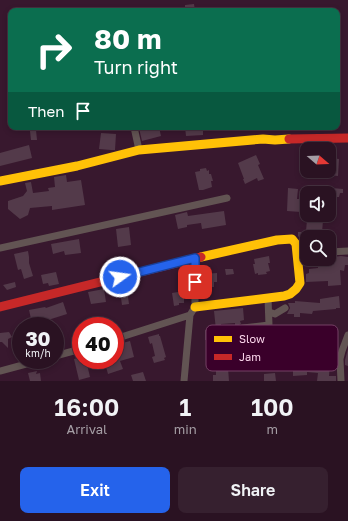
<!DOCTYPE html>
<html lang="en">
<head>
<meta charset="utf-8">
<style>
  body { margin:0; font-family:"Golos Text",sans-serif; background:#36202f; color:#f1f3f6; height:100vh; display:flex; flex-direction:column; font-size:15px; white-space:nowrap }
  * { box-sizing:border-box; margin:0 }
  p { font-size:13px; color:#a59ea5 }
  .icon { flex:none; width:22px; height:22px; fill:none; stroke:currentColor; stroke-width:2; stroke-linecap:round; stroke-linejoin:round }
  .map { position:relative; height:381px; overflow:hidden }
  .drawer { display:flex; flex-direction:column; background:#2a1222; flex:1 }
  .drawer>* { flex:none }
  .hud { position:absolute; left:8px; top:8px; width:332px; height:122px; border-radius:8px; box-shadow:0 2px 6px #0003,0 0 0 1px #463240; background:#0b6e4f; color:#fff; overflow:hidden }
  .needle { width:26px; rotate:109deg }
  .fabs { position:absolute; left:300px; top:142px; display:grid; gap:8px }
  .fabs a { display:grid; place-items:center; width:36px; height:36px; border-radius:8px; background:#2a1222; box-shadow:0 2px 6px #0003,0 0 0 1px #463240; font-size:20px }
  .speed { position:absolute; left:12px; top:317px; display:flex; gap:8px; font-size:20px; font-weight:700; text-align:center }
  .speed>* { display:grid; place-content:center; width:52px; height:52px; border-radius:50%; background:#2a1222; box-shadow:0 2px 6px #0003,0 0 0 1px #463240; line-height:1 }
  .speed small { font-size:10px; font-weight:400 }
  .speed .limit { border:6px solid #d22; background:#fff; color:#111 }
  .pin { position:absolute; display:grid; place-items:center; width:34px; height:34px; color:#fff; margin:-17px; border-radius:8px; box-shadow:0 2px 6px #0006 }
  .me { position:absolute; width:44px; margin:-22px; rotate:76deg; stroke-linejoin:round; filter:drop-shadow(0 0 3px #0008) }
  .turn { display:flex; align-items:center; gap:14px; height:84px; padding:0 20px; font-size:18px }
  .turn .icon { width:52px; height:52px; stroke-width:2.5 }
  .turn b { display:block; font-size:28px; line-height:34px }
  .then { display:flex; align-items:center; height:38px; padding:0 20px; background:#0003; gap:8px; font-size:15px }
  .eta { display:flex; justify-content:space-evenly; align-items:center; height:68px; text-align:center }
  .eta b { font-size:24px; font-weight:600; line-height:28px }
  .cta { display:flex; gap:8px; margin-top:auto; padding:8px 20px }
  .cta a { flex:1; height:46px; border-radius:8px; background:#2563eb; color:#fff; font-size:16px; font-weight:600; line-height:46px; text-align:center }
  .cta a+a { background:#36202f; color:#f1f3f6 }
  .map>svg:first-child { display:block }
</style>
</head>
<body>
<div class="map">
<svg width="348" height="381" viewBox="0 0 348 381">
  <rect width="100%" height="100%" fill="#38182e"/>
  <path fill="#533a4a" d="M194,4L195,11H185V5Z
    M145,127H159L161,136L142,141L139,128Z
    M185,127H203V135L186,136Z
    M36,130L37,140H31L30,131Z
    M101,133L116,134L115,150H111L99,149Z
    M29,145L32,158L0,166V153Z
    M256,155L260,164L258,165L264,179L258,181L257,178L245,184L243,179H244L238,163Z
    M331,158L339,159L338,176L329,175Z
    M206,168L207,171L209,170V174H211L213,181H211L212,187L203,190H199L195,172L200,171V169Z
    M313,171H324L323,179L312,178Z
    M66,175L67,182L81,180L85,205L52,210V206L30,208L28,215L20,219L8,209V201L23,196L27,191L25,183L31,182L33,193L49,191L48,188L55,187L54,177Z
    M321,187L343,189V193H340L339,197H336L334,219L329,218V193H320Z
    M288,188L298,189L297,199H302L301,212L287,211Z
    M224,211L226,225L202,229L201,223L187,225V227L178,229L175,215L187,212L188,216Z
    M307,220L323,221L322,232L306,231Z
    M129,227L131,245L118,247L116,229Z
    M298,232H306L305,240H304V241H302L298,236Z
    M79,239L81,253L65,255L64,251L53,254L51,244Z
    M28,251L29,257V263L33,276L24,279L21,269L18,270L14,254Z
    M269,256L270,263H268L270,271L266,272L267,274L258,275V273L255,274L253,264H255L254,259Z
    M341,256L348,257V265H345L344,271L340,270L341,285L328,286V281L306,282V274L309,273V269L318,268V260L332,259V257Z
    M225,269H233L234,274L226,275Z
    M56,272L59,284L49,286L48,283L43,284L41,275Z
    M217,273V282H214V287H206L204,274Z
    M15,282L16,287L7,290L3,285Z
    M126,282L129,304L122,305L119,284Z
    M104,289L106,302L91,304L88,292Z
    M184,291V303H179V305L174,306L172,293Z
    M339,296L340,308H336V309L313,311L312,314L300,313V317H294V314H287L290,308L288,303H295V301L320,303V299Z
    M63,302L67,314L48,320L32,323L29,310L45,307L46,308Z
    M243,308L244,320L240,321L241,324L239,325H235V323L221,324V345L211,346V342H209V340H205V330H216L214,311Z
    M9,332L12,337L8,339V348L2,342H0V333Z
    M159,334V336H160L166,357L164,358L165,360L154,363L152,357L155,356L152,343L150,344L148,337Z
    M130,341L134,357L120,361L123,369L108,374L104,360H115V345Z
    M348,349V366L345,365V360Z
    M81,357V360H86L90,377L79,380L74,359Z
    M314,359L323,360V361H327L326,364H330L329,376H336V381H317L318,373L307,372V375L293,376V361L314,360Z
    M216,368H228L229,381H213V375H216Z
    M37,371L36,374L40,373L41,381H30L28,373Z
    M143,372L146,381H133L131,375Z
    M275,373L276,381H264V374Z"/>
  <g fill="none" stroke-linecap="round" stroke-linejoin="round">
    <path stroke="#625453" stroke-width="7" d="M134,127L139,150
      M0,248L227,198
      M297,252H307
      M329,252L348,251
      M268,298L269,325L272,343
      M269,312L275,314L285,308
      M243,328L269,325
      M115,339L190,315
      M55,356L81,349
      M0,371L41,360
      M184,381L190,315L195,307V258
      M341,381L340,359L342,351L348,335"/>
    <path stroke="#ffc107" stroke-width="9" d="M0,181L77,166L139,150L263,139L275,140L289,139
      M195,307L284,296L290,294L296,289L300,283L296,244L292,239L277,240L201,257"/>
    <path stroke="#c62828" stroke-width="9" d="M289,139L348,138
      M0,307L201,257"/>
  </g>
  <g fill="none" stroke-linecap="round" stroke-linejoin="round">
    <defs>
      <path id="route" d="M120,277L195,258V282"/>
    </defs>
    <use href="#route" stroke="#184099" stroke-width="10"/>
    <use href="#route" stroke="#2563eb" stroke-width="7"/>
  </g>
  <rect x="206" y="325" width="132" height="46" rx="6" fill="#3a002a" stroke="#744064" stroke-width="1"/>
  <rect x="214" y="336" width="18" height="6" fill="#ffc107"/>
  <rect x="214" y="354" width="18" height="6" fill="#c62828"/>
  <g font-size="11" fill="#fad4ea">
    <text x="239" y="343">Slow</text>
    <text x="239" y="361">Jam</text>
  </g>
</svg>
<div class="fabs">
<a><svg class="needle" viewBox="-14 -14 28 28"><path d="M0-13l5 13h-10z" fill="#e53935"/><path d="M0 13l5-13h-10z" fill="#a59ea5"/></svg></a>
<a><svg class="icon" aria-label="sound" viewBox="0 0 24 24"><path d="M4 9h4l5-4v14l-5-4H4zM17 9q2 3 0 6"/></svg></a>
<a><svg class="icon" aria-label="search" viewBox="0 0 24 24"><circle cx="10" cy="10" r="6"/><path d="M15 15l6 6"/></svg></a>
</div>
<div class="speed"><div>30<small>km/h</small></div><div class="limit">40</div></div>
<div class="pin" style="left:195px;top:282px;background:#d93025"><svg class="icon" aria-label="arrive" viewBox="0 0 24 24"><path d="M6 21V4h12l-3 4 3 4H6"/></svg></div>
<svg class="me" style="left:120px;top:277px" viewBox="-20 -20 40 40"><circle r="17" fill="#2563eb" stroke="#fff" stroke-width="3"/><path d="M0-11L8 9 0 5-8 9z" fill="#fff"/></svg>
<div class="hud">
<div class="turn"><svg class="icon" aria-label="right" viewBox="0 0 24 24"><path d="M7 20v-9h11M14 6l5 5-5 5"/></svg><div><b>80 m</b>Turn right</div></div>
<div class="then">Then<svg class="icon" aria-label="arrive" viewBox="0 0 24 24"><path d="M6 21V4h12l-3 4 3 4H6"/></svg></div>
</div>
</div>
<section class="drawer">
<div class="eta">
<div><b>16:00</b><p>Arrival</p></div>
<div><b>1</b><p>min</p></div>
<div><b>100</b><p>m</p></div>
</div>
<div class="cta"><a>Exit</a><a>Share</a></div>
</section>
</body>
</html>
